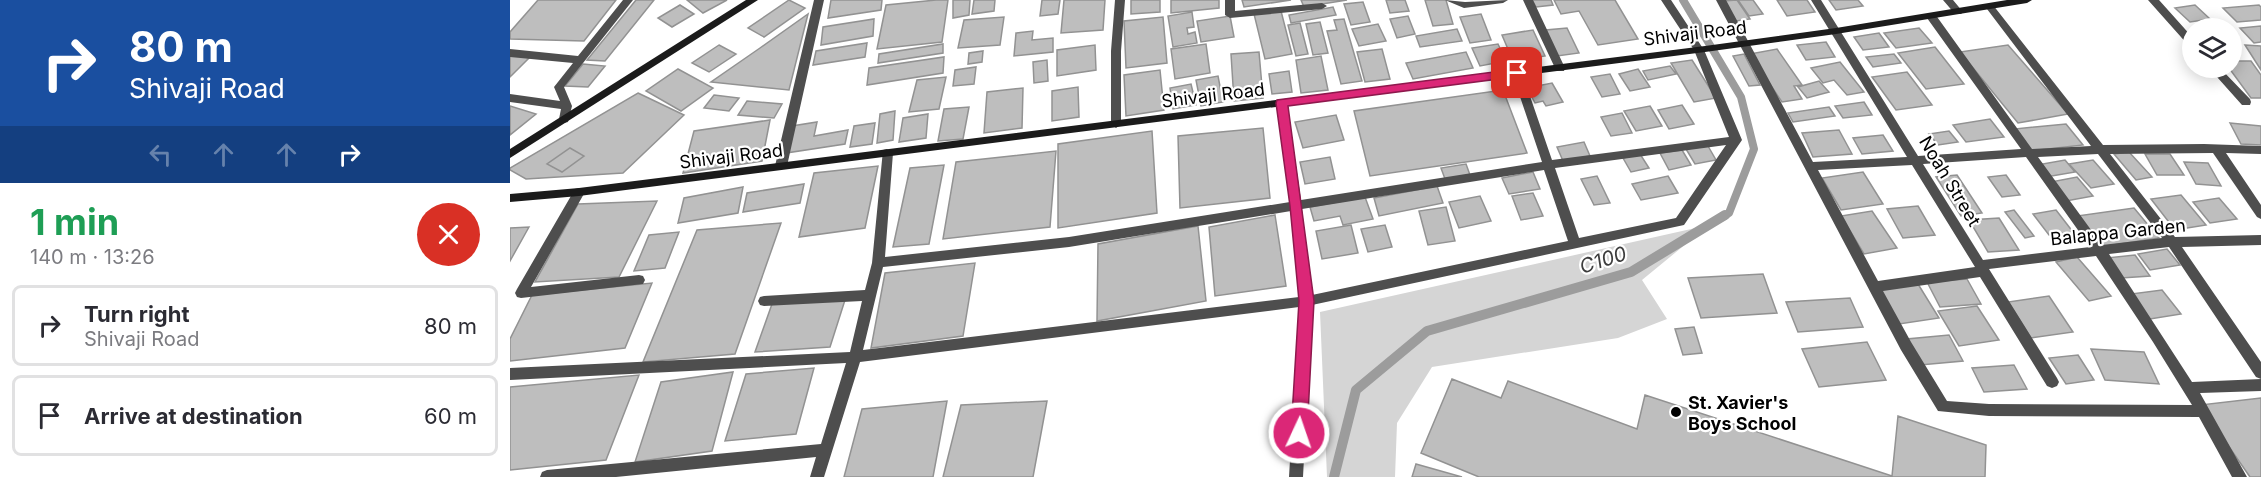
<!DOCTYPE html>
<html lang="en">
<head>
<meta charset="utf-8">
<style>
  body { margin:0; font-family:Inter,sans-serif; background:#f2f2f3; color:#2b2b33; height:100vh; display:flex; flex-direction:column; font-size:22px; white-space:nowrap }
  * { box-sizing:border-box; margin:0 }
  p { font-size:20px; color:#7c7c81 }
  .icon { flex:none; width:33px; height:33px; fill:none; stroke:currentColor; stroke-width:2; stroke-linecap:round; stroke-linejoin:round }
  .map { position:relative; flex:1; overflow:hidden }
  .sheet { display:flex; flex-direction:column; background:#fff; width:510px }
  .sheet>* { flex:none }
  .guide { background:#1a4fa0; color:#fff; overflow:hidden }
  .controls { position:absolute; left:1672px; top:18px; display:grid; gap:12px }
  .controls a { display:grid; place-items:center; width:60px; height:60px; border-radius:50%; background:#fff; box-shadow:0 3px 15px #0003; font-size:30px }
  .pin { position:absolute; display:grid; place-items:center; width:51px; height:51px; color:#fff; margin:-26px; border-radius:12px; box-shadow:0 3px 9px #0006 }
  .me { position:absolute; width:66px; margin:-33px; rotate:3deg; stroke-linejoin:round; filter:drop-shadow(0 0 4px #0008) }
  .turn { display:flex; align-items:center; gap:21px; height:126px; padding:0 30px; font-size:27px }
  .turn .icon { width:78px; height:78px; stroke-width:2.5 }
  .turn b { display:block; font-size:42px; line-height:51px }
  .lanes { display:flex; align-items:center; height:57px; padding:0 30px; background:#0003; justify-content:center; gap:30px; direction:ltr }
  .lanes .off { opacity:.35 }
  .round { display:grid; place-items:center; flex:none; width:63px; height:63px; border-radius:32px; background:#f2f2f3 }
  .head { display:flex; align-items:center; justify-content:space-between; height:102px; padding:0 30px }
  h1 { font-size:36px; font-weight:700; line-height:45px; color:#1e9e55 }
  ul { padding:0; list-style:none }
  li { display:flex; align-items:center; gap:18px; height:81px; margin:0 12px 9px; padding:0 18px; border:3px solid #e1e1e2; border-radius:9px }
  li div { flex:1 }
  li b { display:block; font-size:22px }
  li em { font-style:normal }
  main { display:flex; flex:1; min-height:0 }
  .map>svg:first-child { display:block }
</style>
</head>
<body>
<main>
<section class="sheet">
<div class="guide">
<div class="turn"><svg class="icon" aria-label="right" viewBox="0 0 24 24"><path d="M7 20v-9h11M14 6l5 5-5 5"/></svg><div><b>80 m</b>Shivaji Road</div></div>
<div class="lanes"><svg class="icon off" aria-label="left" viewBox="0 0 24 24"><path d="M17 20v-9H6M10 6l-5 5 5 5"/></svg><svg class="icon off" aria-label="ahead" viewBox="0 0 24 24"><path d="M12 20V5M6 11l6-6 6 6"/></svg><svg class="icon off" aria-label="ahead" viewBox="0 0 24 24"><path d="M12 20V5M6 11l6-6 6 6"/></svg><svg class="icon" aria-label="right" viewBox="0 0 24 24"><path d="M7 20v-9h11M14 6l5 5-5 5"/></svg></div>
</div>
<div class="head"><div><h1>1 min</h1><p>140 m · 13:26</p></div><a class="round" style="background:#d93025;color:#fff"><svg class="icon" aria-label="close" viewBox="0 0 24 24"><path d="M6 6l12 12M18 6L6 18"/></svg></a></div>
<ul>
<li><svg class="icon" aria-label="right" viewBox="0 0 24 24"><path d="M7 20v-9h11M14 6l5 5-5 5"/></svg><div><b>Turn right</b><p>Shivaji Road</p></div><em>80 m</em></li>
<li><svg class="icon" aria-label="arrive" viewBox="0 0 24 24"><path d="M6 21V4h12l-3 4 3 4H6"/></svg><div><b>Arrive at destination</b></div><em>60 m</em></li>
</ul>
</section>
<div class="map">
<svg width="1751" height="477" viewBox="0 0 1751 477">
  <rect width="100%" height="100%" fill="#fff"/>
  <path fill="#d5d5d5" d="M1199,225L1132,280L1157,319L1108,338L922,367L887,423L885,477H817L810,312Z"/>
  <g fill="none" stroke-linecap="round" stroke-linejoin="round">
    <path stroke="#9c9c9c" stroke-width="8" d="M1173,0L1231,97L1244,149L1219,213L1213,217"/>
    <path stroke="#9c9c9c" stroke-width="10" d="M824,477L846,390L917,331L1121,272L1215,215"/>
  </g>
  <path fill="#bebebe" stroke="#929292" stroke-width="1.5" d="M28,0H106L74,41L0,39V32Z
    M126,0H144L95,61L77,60Z
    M177,0H217L193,13Z
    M279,0L295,8L254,37L238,28Z
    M321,0H372L371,10L318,18Z
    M426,0H438L432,42L367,49L376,5Z
    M443,0H460L459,15L443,18Z
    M464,0H485L484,11L462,14Z
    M532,0H550L548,14L530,16Z
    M554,0H595L593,30L551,33Z
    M621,0H650V12L621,14Z
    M661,0H709V8L661,13Z
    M732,0H781L734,7Z
    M791,0H837L794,7Z
    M876,0H895L899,11L880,13Z
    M915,0H936L943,24L923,26Z
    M1022,0H1041L1043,5L1026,7Z
    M1044,0H1105L1128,39L1088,45L1069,11L1051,14Z
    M1227,0L1240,19L1226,21L1213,1Z
    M1228,0H1243L1253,14L1239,16Z
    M1267,0H1297L1305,12L1277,16Z
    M1319,0H1348L1353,6L1326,10Z
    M853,2L860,22L841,25L834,4Z
    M170,5L184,14L162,27L148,18Z
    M1685,5L1700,19L1680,22L1665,8Z
    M1749,5L1751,7V20L1727,22L1713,8Z
    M823,7L826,15L781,23L779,15Z
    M771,11L782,54L755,59L744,14Z
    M682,12L684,27L677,28L678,34L685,32L687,43L663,47L658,16Z
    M298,14L279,90L201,82L250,48Z
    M971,14L981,40L960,43L950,17Z
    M720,16L724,37L691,42L687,21Z
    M898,16L905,34L887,38L880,19Z
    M494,17L490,45L448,48L454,20Z
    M653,17L657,63L616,68L614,21Z
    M364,19L363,36L311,45L313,27Z
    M834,19L852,81L831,84L817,31L827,30L824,20Z
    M810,22L818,53L803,55L796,24Z
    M790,23L798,54L786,56L778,25Z
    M868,24L876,41L849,46L842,29Z
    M1751,26V42L1744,43L1730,28Z
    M1057,28L1069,53L1047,56L1036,30Z
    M1409,28L1422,43L1386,48L1374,33Z
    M947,29L952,41L910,47L906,36Z
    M1023,30L1035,56L1003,61L992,35Z
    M523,31L522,40L543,38V52L504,56L506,33Z
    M1369,33L1379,47L1353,50L1344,37Z
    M1316,42L1325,57L1296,60L1287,45Z
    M357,43L355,57L303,65L306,51Z
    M433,44V53L368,63L369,54Z
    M696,44L700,73L665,79L661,49Z
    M988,44L996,61L970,66L962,48Z
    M209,45L226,54L199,72L182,63Z
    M585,45L586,70L547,76V50Z
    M1498,45L1558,114L1508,123L1450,52Z
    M1735,45L1751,46V70Z
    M1425,47L1454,84L1416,89L1388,53Z
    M872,49L880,79L855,82L847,52Z
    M1267,49L1292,85L1284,86L1292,99L1272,102L1240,54Z
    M473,51L472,62L458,64L459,53Z
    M749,52L753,98L724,101L721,54Z
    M956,52L963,68L903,79L896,63Z
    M1234,54L1250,85L1239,86L1223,56Z
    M1384,54L1391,63L1363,67L1356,57Z
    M0,55L20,57L0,77Z
    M811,56L818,90L791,93L786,60Z
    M434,57L433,73L357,85L359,68Z
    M537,60L538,81L524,83L523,62Z
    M1182,60L1206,98L1184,102L1161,63Z
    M1722,61H1741L1751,75V98H1741L1719,68H1722Z
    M1330,62L1354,92L1337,95L1324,80L1313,83L1301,68Z
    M73,64L95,66L78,87L55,86Z
    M1160,66L1166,74L1138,80L1133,71Z
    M466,67L464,84L443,86L445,70Z
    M168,69L203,88L171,111L136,91Z
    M1128,69L1140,87L1120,91L1109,74Z
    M650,70L654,110L616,116L614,75Z
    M779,71L782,92L762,94L759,74Z
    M1397,72L1422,105L1386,110L1362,77Z
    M1100,74L1110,94L1092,97L1081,77Z
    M708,76L713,102L691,106L686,80Z
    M436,77L429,109L399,112L407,80Z
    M1309,81L1319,92L1297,98L1288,87Z
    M1042,83L1053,102L1036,106L1033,101L1025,103L1017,88Z
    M681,84L686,105L663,109L660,88Z
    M568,87L569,117L542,121V91Z
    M513,88L512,128L474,133L477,92Z
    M993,90L1017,153L860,176L844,111Z
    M128,93L174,115L113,173L16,179L0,170V168Z
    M204,95L229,98L219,111L194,108Z
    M237,101L272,104L264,118L228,115Z
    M1354,102L1362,115L1333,118L1325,106Z
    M1172,105L1184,124L1159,129L1148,110Z
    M0,106L26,114L0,135Z
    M1140,106L1152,126L1126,131L1114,111Z
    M459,107L453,139L428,141L434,109Z
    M1319,107L1325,116L1283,122L1278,113Z
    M385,111L383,140L367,143L370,114Z
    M1112,113L1122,133L1101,136L1091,117Z
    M418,114L416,138L389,142L393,118Z
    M826,115L834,140L793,148L785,122Z
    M1480,119L1494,137L1456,142L1443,125Z
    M260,120L252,161L173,173L184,131Z
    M307,122L304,136L338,130L335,144L276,153L282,126Z
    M365,123L362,144L340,147L344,126Z
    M1720,123L1751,126V145L1731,144Z
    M1556,124L1573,145L1520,151L1504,129Z
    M753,128L760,198L670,208L668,136Z
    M1329,130L1342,154L1303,157L1292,133Z
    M642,131L647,213L548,228V144Z
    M1439,131L1448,142L1428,145L1419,134Z
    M1373,135L1383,151L1352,154L1343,138Z
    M1074,142L1080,156L1053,161L1047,147Z
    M1198,146L1206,160L1185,164L1176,149Z
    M60,148L74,156L52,172L37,164Z
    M1172,150L1181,165L1159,170L1150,153Z
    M546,151L540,227L433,239L446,162Z
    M1619,152L1642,177L1626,180L1604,154Z
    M1130,154L1139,168L1121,172L1113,158Z
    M1635,154H1660L1674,175H1647Z
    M820,157L825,179L795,184L790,162Z
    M1555,160L1565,172L1536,177L1527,165Z
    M1583,160L1604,184L1581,188L1559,164Z
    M1674,162L1698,163L1711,186L1686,184Z
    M956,164L960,175L935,179L931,168Z
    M434,165L419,244L383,247L400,168Z
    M368,166L355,228L289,237L304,173Z
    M1023,172L1030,189L999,194L992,178Z
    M1353,172L1373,204L1331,210L1312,178Z
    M1447,175L1472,213L1451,216L1426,177Z
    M1496,175L1510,195L1492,197L1478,177Z
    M1087,176L1100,203L1084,205L1071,179Z
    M1158,176L1168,193L1131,200L1122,184Z
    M1567,177L1583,196L1556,201L1541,182Z
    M294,184L290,203L233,212L237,193Z
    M927,186L933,203L869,216L864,198Z
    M233,187L228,213L168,223L174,198Z
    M1023,193L1033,216L1011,220L1002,196Z
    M1671,195L1696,225L1665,230L1641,199Z
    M970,196L981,221L949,228L939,202Z
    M855,197L863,219L833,225L830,216L804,221L800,207Z
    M1709,198L1727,219L1700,223L1683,202Z
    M147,201L109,277L25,282L68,204Z
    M1408,206L1425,235L1393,238L1377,209Z
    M936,207L945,241L918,245L909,211Z
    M1624,208L1649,238L1590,247L1567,216Z
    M1504,210L1524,236L1515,238L1495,212Z
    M1546,210L1563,232L1539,235L1523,214Z
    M1362,211L1387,248L1354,254L1331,216Z
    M765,215L776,286L705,296L699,227Z
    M1489,218L1509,250L1478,252L1459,220Z
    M271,223L225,354L133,362L187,230Z
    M841,225L848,253L812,259L806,231Z
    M875,225L882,247L858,252L851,229Z
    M688,226L696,301L587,321L588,244Z
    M19,227L0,261V228Z
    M169,232L155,268L124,271L139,235Z
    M1657,249L1670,265L1640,270L1628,254Z
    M1625,255L1640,276L1611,278L1596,258Z
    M1567,257L1601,296L1579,301L1546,262Z
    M465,263L453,336L361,348L375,273Z
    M1253,274L1267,313L1191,318L1178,278Z
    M1457,279L1471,304L1430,307L1417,282Z
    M142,283L115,348L0,361V339L22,295Z
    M1408,284L1429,318L1389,324L1370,290Z
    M1652,290L1671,314L1640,319L1621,294Z
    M1539,296L1563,332L1521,338L1498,302Z
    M1340,298L1353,327L1288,332L1276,302Z
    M335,300L320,347L245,352L262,304Z
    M1467,306L1489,340L1449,346L1428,311Z
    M1184,327L1192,353L1173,355L1165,329Z
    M1439,335L1453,361L1410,365L1397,339Z
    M1357,342L1376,380L1309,387L1292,349Z
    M1581,349L1634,352L1649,384L1595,380Z
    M1568,355L1584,380L1556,384L1539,358Z
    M1504,365L1517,389L1474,392L1462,368Z
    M304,368L286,434L215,441L236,374Z
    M223,372L202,451L125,462L151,382Z
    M129,375L96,460L0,470V387Z
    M942,379L991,398L998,381L1127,429L1135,395L1382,476L1388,416L1476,445L1475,477H969L911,453Z
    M1751,398V477H1740L1690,405Z
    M437,401L423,477H334L352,409Z
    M537,401L523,477H433L451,405Z
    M906,464L952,477H902Z"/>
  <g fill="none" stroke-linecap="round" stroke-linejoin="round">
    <path fill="#4e4e4e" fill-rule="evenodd" d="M113,0H123L54,87L62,106L58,122L54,123L49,119L51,109L0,102V94L50,101L44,87L63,63L0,57V49L68,56Z
      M304,0H314L277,166L271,170L265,166Z
      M605,0H615L611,51V124L606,128L601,124V51Z
      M715,0H725V11L812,3L817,6L812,9L720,18L715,15Z
      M935,0L955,2L998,0L993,3L954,8Z
      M1013,0H1023L1055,68L1054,71H1046L1045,68Z
      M1151,0H1161L1194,50L1232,140L1174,225L802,305L793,477H779L789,307L350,362L314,477H300L306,457L106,477H30L32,472L37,470L311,444L336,363L0,380V368L340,352L352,301L254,306L250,305L248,301L250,297L254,296L355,290L362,263L373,150L377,149L383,153L375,257L559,237L780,202L767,103L772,99L777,103L791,200L1032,162L1002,73L1007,69L1012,73L1042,160L1219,137L1184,50ZM1216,145L1166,218L1069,238L1045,168ZM1034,170L1058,241L802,295L792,209ZM781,211L789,297L353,350L373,267L559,247Z
      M1206,0H1216L1303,162L1397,157L1301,0H1311L1408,156L1511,149L1417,18L1416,16L1421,13L1425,14L1522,149L1581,146L1477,9L1475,7L1480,4L1483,5L1593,145L1694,144L1751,146V154L1716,153L1751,205V219L1747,217L1703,153L1600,154L1665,237L1751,235V245L1672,247L1751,362V379L1746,377L1659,247L1599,254L1682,382L1751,379V391L1690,393L1737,477H1722L1689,417L1479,416L1428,411L1391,350ZM1588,154L1652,238L1592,245L1528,157ZM1516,157L1580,247L1473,260L1413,164ZM1402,165L1465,267L1368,281L1308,170ZM1586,256L1643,342L1682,405L1479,404L1437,401L1401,342L1373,291L1470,277L1537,386L1542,388L1547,386L1549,382L1547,378L1479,269Z
      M1433,0H1443L1453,12L1451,14H1445Z
      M1638,0H1649L1683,38V47L1679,46Z
      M1699,68H1710L1740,99L1741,102L1740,105H1732Z
      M69,188L75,192L21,287L129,275L133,276L135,280L133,284L11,298L7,297L5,293L7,289L65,189Z"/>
    <path fill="#1b1b1b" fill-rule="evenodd" d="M236,0H248L0,158V149Z
      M1497,0H1522L1517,3L1326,34L1195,52L69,196L0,202V194L69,188L1195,46L1326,28Z"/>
  </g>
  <path fill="#db2777" stroke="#8e194d" stroke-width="1.5" d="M1007,69L1013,73L1012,76L778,106L804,301L797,433L794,438L789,440L783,438L781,433L789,301L780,206L766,103L767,100Z"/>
  <circle fill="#000" stroke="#fff" stroke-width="2" cx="1166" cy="412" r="6"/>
  <g text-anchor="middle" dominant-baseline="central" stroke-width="4.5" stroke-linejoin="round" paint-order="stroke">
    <g font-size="18" fill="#000" stroke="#fff">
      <text transform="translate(1185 33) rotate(-7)">Shivaji Road</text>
      <text transform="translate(703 95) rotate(-7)">Shivaji Road</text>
      <text transform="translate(221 156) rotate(-7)">Shivaji Road</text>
      <text transform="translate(1440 181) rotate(59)">Noah Street</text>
      <text transform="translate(1608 232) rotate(-6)">Balappa Garden</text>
    </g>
    <g font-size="18" font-weight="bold" fill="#000" stroke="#fff" text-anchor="start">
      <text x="1178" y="402">St. Xavier's<tspan x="1178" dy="21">Boys School</tspan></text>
    </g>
    <g font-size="20" font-style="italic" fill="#3d3d3d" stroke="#fff">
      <text transform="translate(1093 260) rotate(-18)">C100</text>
    </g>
  </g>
</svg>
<div class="controls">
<a><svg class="icon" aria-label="layers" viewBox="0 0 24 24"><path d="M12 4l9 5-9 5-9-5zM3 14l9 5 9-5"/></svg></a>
</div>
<div class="pin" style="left:1007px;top:73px;background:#d93025"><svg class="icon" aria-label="arrive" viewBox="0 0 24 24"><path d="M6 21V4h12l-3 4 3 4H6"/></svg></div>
<svg class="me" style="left:789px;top:433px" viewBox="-20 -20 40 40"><circle r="17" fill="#db2777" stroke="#fff" stroke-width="3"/><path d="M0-11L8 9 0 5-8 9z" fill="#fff"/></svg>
</div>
</main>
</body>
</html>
